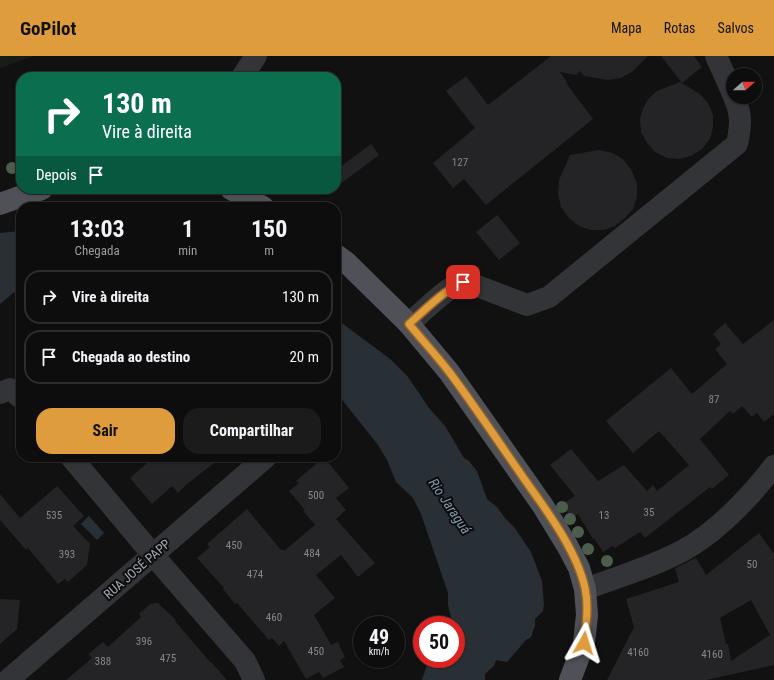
<!DOCTYPE html>
<html lang="pt">
<head>
<meta charset="utf-8">
<style>
  body { margin:0; font-family:"Roboto Condensed",sans-serif; background:#1b1b1c; color:#f1f3f6; height:100vh; display:flex; flex-direction:column; font-size:15px; white-space:nowrap }
  * { box-sizing:border-box; margin:0 }
  p { font-size:13px; color:#9a9c9e }
  .icon { flex:none; width:22px; height:22px; fill:none; stroke:currentColor; stroke-width:2; stroke-linecap:round; stroke-linejoin:round }
  .map { position:relative; flex:1; overflow:hidden }
  .panel { position:absolute; left:16px; top:146px; width:325px; height:260px; display:flex; flex-direction:column; background:#0d0d0e; border-radius:16px; box-shadow:0 1px 3px #0004,0 0 0 1px #2d2d2e }
  .panel>* { flex:none }
  .guide { position:absolute; left:16px; top:16px; width:325px; height:122px; border-radius:16px; box-shadow:0 1px 3px #0004,0 0 0 1px #2d2d2e; background:#0b6e4f; color:#fff; overflow:hidden }
  .needle { width:26px; rotate:69deg }
  .fabs { position:absolute; left:726px; top:12px; display:grid; gap:8px }
  .fabs a { display:grid; place-items:center; width:36px; height:36px; border-radius:50%; background:#0d0d0e; box-shadow:0 1px 3px #0004,0 0 0 1px #2d2d2e; font-size:20px }
  .speed { position:absolute; left:353px; top:560px; display:flex; gap:8px; font-size:20px; font-weight:700; text-align:center }
  .speed>* { display:grid; place-content:center; width:52px; height:52px; border-radius:50%; background:#0d0d0e; box-shadow:0 1px 3px #0004,0 0 0 1px #2d2d2e; line-height:1 }
  .speed small { font-size:10px; font-weight:400 }
  .speed .limit { border:6px solid #d22; background:#fff; color:#111 }
  .pin { position:absolute; display:grid; place-items:center; width:34px; height:34px; color:#fff; margin:-17px; border-radius:8px; box-shadow:0 2px 6px #0006 }
  .me { position:absolute; width:44px; margin:-22px; rotate:6deg; stroke-linejoin:round; filter:drop-shadow(0 0 3px #0008) }
  .turn { display:flex; align-items:center; gap:14px; height:84px; padding:0 20px; font-size:18px }
  .turn .icon { width:52px; height:52px; stroke-width:2.5 }
  .turn b { display:block; font-size:28px; line-height:34px }
  .then { display:flex; align-items:center; height:38px; padding:0 20px; background:#0003; gap:8px; font-size:15px }
  .eta { display:flex; justify-content:space-evenly; align-items:center; height:68px; text-align:center }
  .eta b { font-size:24px; font-weight:700; line-height:28px }
  .cta { display:flex; gap:8px; margin-top:auto; padding:8px 20px }
  .cta a { flex:1; height:46px; border-radius:16px; background:#df9c3d; color:#111; font-size:16px; font-weight:700; line-height:46px; text-align:center }
  .cta a+a { background:#1b1b1c; color:#f1f3f6 }
  ul { padding:0; list-style:none }
  li { display:flex; align-items:center; gap:12px; height:54px; margin:0 8px 6px; padding:0 12px; border:2px solid #2d2d2e; border-radius:16px }
  li div { flex:1 }
  li b { display:block; font-size:15px }
  li em { font-style:normal }
  header { display:flex; align-items:center; gap:24px; box-sizing:border-box; height:56px; padding:0 20px; background:#df9c3d; color:#111 }
  header strong { font-size:19px }
  nav { display:flex; gap:22px; margin-inline-start:auto; font-size:14px }
  .map>svg:first-child { display:block }
</style>
</head>
<body>
<header>
<strong>GoPilot</strong>
<nav><a>Mapa</a><a>Rotas</a><a>Salvos</a></nav>
</header>
<div class="map">
<svg width="774" height="624" viewBox="0 0 774 624">
  <rect width="100%" height="100%" fill="#111112"/>
  <path fill="#181d18" d="M0,0H34L0,12Z"/>
  <path fill="#293035" d="M21,175V235L13,237L0,248V177Z
    M336,258L339,265L389,302L408,321L429,352L445,370L464,402L469,405L477,415L487,443L497,451L504,461L514,471L531,496L542,525L544,549L543,555L535,563V570L531,581L526,584L507,606L496,604L494,610L485,618V624H422L429,603H456V569H447L451,561L448,549V537L421,458L413,442L396,426L387,404L378,389L336,336Z
    M89,460L104,477L97,484L81,468Z"/>
  <path fill="#242426" fill-rule="evenodd" d="M551,0H648L632,16L621,22L608,24L584,20L580,15L576,19L560,16L567,26L566,27L593,63L486,149L464,123L453,132L433,107L475,72L446,35L466,20L488,49Z
    M661,0H694L702,11L682,27L700,38L708,47L713,59V71L710,83L702,93L691,100L679,103L667,102L655,96L647,87L641,76L640,63L643,52L649,42L657,35L680,26L682,27Z
    M371,88L379,99L339,129L336,125V114Z
    M599,94L613,97L624,104L632,115L637,128V141L633,153L625,162L615,170L604,174H591L579,170L569,162L561,151L558,138L559,124L570,99Z
    M497,159L520,187L499,204L476,176Z
    M774,264V358L764,366L757,357L752,361L742,350L733,358L730,355L700,383L729,419L712,433L710,431L645,482L640,476L615,492L613,490L603,496L594,482L593,483L578,458L571,462L562,448L575,440L550,409L571,393L598,425L624,409L647,435L653,429L657,435L689,409L659,375L633,397L606,365L671,312L692,338L727,308L715,293L721,288L713,278L725,267L743,288Z
    M154,401H222L187,428L178,437L172,430L152,448L130,422Z
    M324,401L349,432L336,442L346,454L336,463L375,507L358,521L341,499L316,519L335,542L314,559L331,589L338,586L345,601L340,604L344,611L323,622L319,616L306,623L284,585L279,590L272,582L269,584L237,547L235,548L223,533L224,532L197,502L210,491L207,488L247,453L281,494L282,493L284,495L315,469L303,455L305,454L289,435L299,427L296,425Z
    M57,430L84,460L73,470L90,488L87,509L68,526L65,523L58,528L28,492L26,494L0,464V438L20,462Z
    M759,477L774,498V609L706,624H607L634,571L626,543L679,526L675,512L696,502L706,519ZM751,544L770,579L731,605L728,588H726L720,562Z
    M0,543L20,544L17,573L0,588Z
    M158,547L176,564L175,565L211,607H212L227,624H66L92,602L88,598L103,586L108,591L141,561L139,558L150,548Z"/>
  <g fill="none" stroke-linecap="round" stroke-linejoin="round">
    <path stroke="#333437" stroke-width="22" d="M716,0L733,38
      M242,21L256,0
      M409,268C420,258 449,229 463,226C465,226 470,227 472,228L527,249L549,241L737,88C741,69 742,59 734,41
      M0,337L10,333L21,342
      M71,401L153,499L245,605L254,624
      M585,533C618,521 652,511 682,495C719,475 749,442 774,410
      M8,624L266,401"/>
    <path stroke="#4f5156" stroke-width="22" d="M231,133L263,151
      M0,148L42,133
      M336,199L347,207L409,268L449,316L543,450L568,491L579,512L585,533L587,559L584,587L570,624"/>
  </g>
  <g fill="#4c5d4c">
    <circle cx="12" cy="112" r="6"/>
    <circle cx="562" cy="451" r="6"/>
    <circle cx="570" cy="463" r="6"/>
    <circle cx="578" cy="476" r="6"/>
    <circle cx="588" cy="493" r="6"/>
    <circle cx="607" cy="505" r="6"/>
  </g>
  <g fill="none" stroke-linecap="round" stroke-linejoin="round">
    <defs>
      <path id="route" d="M463,226C442,236 426,253 409,268C422,284 437,300 450,317C476,352 500,388 525,424C547,455 577,495 585,532C589,550 586,569 584,587"/>
    </defs>
    <use href="#route" stroke="#916528" stroke-width="10"/>
    <use href="#route" stroke="#df9c3d" stroke-width="7"/>
  </g>
  <g text-anchor="middle" dominant-baseline="central" stroke-width="4" stroke-linejoin="round" paint-order="stroke">
    <g font-size="11" fill="#83878e">
      <text x="460" y="106">127</text>
      <text x="714" y="343">87</text>
      <text x="316" y="439">500</text>
      <text x="649" y="456">35</text>
      <text x="54" y="459">535</text>
      <text x="604" y="459">13</text>
      <text x="234" y="489">450</text>
      <text x="312" y="497">484</text>
      <text x="67" y="498">393</text>
      <text x="752" y="508">50</text>
      <text x="255" y="518">474</text>
      <text x="274" y="561">460</text>
      <text x="144" y="585">396</text>
      <text x="316" y="595">450</text>
      <text x="638" y="596">4160</text>
      <text x="712" y="598">4160</text>
      <text x="168" y="602">475</text>
      <text x="103" y="605">388</text>
    </g>
    <g font-size="13" fill="#a4a9b2" stroke="#0c0c0d">
      <text transform="translate(137 513) rotate(-41)">RUA JOSÉ PAPP</text>
    </g>
    <g font-size="14" font-style="italic" fill="#7e99aa" stroke="#0c0c0d">
      <text transform="translate(450 450) rotate(56)">Rio Jaraguá</text>
    </g>
  </g>
</svg>
<div class="fabs">
<a><svg class="needle" viewBox="-14 -14 28 28"><path d="M0-13l5 13h-10z" fill="#e53935"/><path d="M0 13l5-13h-10z" fill="#9a9c9e"/></svg></a>
</div>
<div class="speed"><div>49<small>km/h</small></div><div class="limit">50</div></div>
<div class="pin" style="left:463px;top:226px;background:#d93025"><svg class="icon" aria-label="arrive" viewBox="0 0 24 24"><path d="M6 21V4h12l-3 4 3 4H6"/></svg></div>
<svg class="me" style="left:584px;top:587px" viewBox="-20 -20 40 40"><path d="M0-17L14 15 0 8-14 15z" fill="#df9c3d" stroke="#fff" stroke-width="4"/></svg>
<div class="guide">
<div class="turn"><svg class="icon" aria-label="right" viewBox="0 0 24 24"><path d="M7 20v-9h11M14 6l5 5-5 5"/></svg><div><b>130 m</b>Vire à direita</div></div>
<div class="then">Depois<svg class="icon" aria-label="arrive" viewBox="0 0 24 24"><path d="M6 21V4h12l-3 4 3 4H6"/></svg></div>
</div>
<section class="panel">
<div class="eta">
<div><b>13:03</b><p>Chegada</p></div>
<div><b>1</b><p>min</p></div>
<div><b>150</b><p>m</p></div>
</div>
<ul>
<li><svg class="icon" aria-label="right" viewBox="0 0 24 24"><path d="M7 20v-9h11M14 6l5 5-5 5"/></svg><div><b>Vire à direita</b></div><em>130 m</em></li>
<li><svg class="icon" aria-label="arrive" viewBox="0 0 24 24"><path d="M6 21V4h12l-3 4 3 4H6"/></svg><div><b>Chegada ao destino</b></div><em>20 m</em></li>
</ul>
<div class="cta"><a>Sair</a><a>Compartilhar</a></div>
</section>
</div>
</body>
</html>
